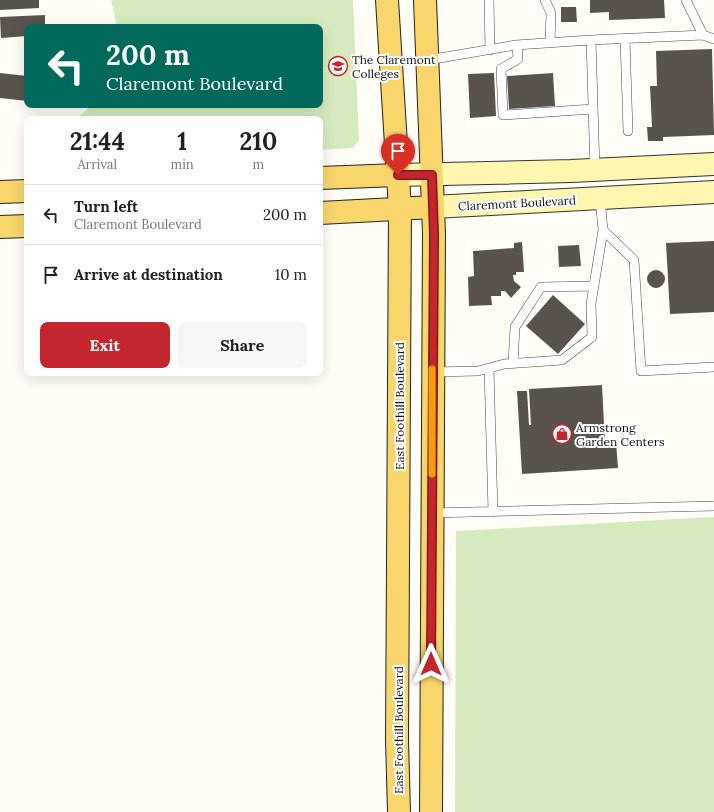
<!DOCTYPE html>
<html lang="en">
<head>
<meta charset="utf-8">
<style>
  body { margin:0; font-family:Lora,serif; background:#f6f6f6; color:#202124; height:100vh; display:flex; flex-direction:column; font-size:15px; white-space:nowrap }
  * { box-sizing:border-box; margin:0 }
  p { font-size:13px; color:#757577 }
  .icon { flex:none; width:22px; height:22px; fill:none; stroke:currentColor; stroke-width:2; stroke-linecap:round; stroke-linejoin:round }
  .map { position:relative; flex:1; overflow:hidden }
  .panel { position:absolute; left:24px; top:116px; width:299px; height:260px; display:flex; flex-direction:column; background:#fff; border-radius:8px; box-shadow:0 4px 16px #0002 }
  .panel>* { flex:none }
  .hud { position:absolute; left:24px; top:24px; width:299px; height:84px; border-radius:8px; box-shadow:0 4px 16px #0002; background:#00695c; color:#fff; overflow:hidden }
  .pin { position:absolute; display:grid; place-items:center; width:34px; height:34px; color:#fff; margin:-41px -17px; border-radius:50% 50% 50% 0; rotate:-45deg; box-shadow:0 0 4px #0007 }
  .pin .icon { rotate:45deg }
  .me { position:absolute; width:44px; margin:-22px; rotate:0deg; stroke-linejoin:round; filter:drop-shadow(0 0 3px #0008) }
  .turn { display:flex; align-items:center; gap:14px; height:84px; padding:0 16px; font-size:18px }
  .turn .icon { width:52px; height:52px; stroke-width:2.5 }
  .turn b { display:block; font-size:28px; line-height:34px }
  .eta { display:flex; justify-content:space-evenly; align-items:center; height:68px; text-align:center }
  .eta b { font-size:24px; font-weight:700; line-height:28px }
  .action { display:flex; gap:8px; margin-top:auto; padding:8px 16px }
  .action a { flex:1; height:46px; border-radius:8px; background:#c4262e; color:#fff; font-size:16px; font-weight:700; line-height:46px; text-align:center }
  .action a+a { background:#f6f6f6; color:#202124 }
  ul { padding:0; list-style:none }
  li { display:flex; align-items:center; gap:12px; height:60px; padding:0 16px; border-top:1px solid #e0e0e0 }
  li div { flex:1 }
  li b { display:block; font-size:15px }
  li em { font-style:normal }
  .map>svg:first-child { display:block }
</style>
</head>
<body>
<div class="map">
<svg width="714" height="812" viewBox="0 0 714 812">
  <rect width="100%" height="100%" fill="#fffdf5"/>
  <path fill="#d5ebbd" d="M111,0H353L359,140L353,148L320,150V119H76L92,105H320V27H117Z
    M714,517V812H455L456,531Z"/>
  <path fill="#5a524d" d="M0,0H39V8L0,10Z
    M590,0H664L665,18L609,20V12L590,13Z
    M561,7H576L577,22H561Z
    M45,15V27H27V36L1,38L0,17Z
    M712,49L714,135L663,137V141H648L647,127H652L650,86H657L656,51Z
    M0,73L27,76V101L0,98Z
    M494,73L496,116L470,118L468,74Z
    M553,73L555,106L509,109L507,76Z
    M714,241V312L670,314L666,243Z
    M522,242L524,272H516V275H513L514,281L521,287L511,298L505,291H501V296H491L492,305L469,306L468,277L474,276L473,251L514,248V243Z
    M579,245L581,266L559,267L558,246Z
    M647 279a9 9 0 1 1 18 0a9 9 0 1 1-18 0Z
    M553,295L585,324L558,354L526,326Z
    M602,385L605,444L616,443L618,468L522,474L517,391H527L529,425H531L529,389Z"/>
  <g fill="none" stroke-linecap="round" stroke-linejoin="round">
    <defs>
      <path id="lane" d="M489,0L490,50
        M545,0L551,13L550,43
        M686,0L703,35L714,39
        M625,39L628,131
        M591,40L703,35
        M517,45L518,59L501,69L503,115L593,109
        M428,60L516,45L591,40L595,170
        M600,199L603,230L634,260L641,371L714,367
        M513,363L515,327L541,287L594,286
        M489,368L493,512
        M433,372L478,371L504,364L562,360L592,337L591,304L603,230
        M432,513L714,506"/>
      <path id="secondary" d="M398,175L571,171L714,164
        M433,207L714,192"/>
      <path id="primary" d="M387,0L400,209L397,740L399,812
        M425,0L434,234L431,812
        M320,178L398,175
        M0,192L27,191
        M320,213L433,207
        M0,227L27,226"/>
    </defs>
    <use href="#lane" stroke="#444" stroke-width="10"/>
    <use href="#secondary" stroke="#333" stroke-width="24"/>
    <use href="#primary" stroke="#222" stroke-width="24"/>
    <use href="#lane" stroke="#fff" stroke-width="9"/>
    <use href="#secondary" stroke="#fff6b0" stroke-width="22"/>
    <use href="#primary" stroke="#f9d66b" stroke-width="22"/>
  </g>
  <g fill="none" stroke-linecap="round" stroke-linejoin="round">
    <defs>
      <path id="route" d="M398,175H432L434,234L431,664"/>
    </defs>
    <use href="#route" stroke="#7f191e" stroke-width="10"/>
    <use href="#route" stroke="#c4262e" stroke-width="7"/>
    <path stroke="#f59e0b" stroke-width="7" d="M432,474V369"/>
  </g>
  <defs>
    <symbol id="university-ring" viewBox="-11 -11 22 22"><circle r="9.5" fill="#fff" stroke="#c4262e" stroke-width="1.5"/><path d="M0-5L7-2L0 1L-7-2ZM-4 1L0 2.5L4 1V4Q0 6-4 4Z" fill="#c4262e"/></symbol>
    <symbol id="shop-ring" viewBox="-11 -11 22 22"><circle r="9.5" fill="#fff" stroke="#c4262e" stroke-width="1.5"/><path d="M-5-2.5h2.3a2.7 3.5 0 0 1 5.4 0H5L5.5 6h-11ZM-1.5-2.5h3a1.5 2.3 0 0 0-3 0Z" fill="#c4262e"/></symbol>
  </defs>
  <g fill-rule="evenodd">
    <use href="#university-ring" x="327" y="55" width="22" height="22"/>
    <use href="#shop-ring" x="551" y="423" width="22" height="22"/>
  </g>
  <g text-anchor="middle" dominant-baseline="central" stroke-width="4" stroke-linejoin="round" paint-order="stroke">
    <g font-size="12" fill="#111" stroke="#fff" text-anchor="start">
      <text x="352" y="59">The Claremont<tspan x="352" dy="14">Colleges</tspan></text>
      <text x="576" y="427">Armstrong<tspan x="576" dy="14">Garden Centers</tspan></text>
    </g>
    <g font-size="12" fill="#111" stroke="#fff">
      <text transform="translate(517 203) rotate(-3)">Claremont Boulevard</text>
      <text transform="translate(399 406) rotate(-90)">East Foothill Boulevard</text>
      <text transform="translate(398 730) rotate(-90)">East Foothill Boulevard</text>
    </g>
  </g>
</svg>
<div class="pin" style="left:398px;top:175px;background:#d93025"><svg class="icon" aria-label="arrive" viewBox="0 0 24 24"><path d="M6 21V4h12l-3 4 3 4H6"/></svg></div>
<svg class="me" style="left:431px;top:664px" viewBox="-20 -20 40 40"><path d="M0-17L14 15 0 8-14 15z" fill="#c4262e" stroke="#fff" stroke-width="4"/></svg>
<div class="hud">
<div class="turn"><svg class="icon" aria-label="left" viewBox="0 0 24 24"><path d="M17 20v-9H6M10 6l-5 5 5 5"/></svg><div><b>200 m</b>Claremont Boulevard</div></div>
</div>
<section class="panel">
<div class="eta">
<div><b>21:44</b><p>Arrival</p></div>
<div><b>1</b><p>min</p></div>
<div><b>210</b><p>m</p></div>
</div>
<ul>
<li><svg class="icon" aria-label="left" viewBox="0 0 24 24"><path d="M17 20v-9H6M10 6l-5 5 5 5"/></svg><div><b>Turn left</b><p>Claremont Boulevard</p></div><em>200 m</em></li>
<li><svg class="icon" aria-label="arrive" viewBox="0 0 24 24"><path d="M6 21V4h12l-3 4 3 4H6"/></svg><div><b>Arrive at destination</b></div><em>10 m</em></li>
</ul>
<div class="action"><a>Exit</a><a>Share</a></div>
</section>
</div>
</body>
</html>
